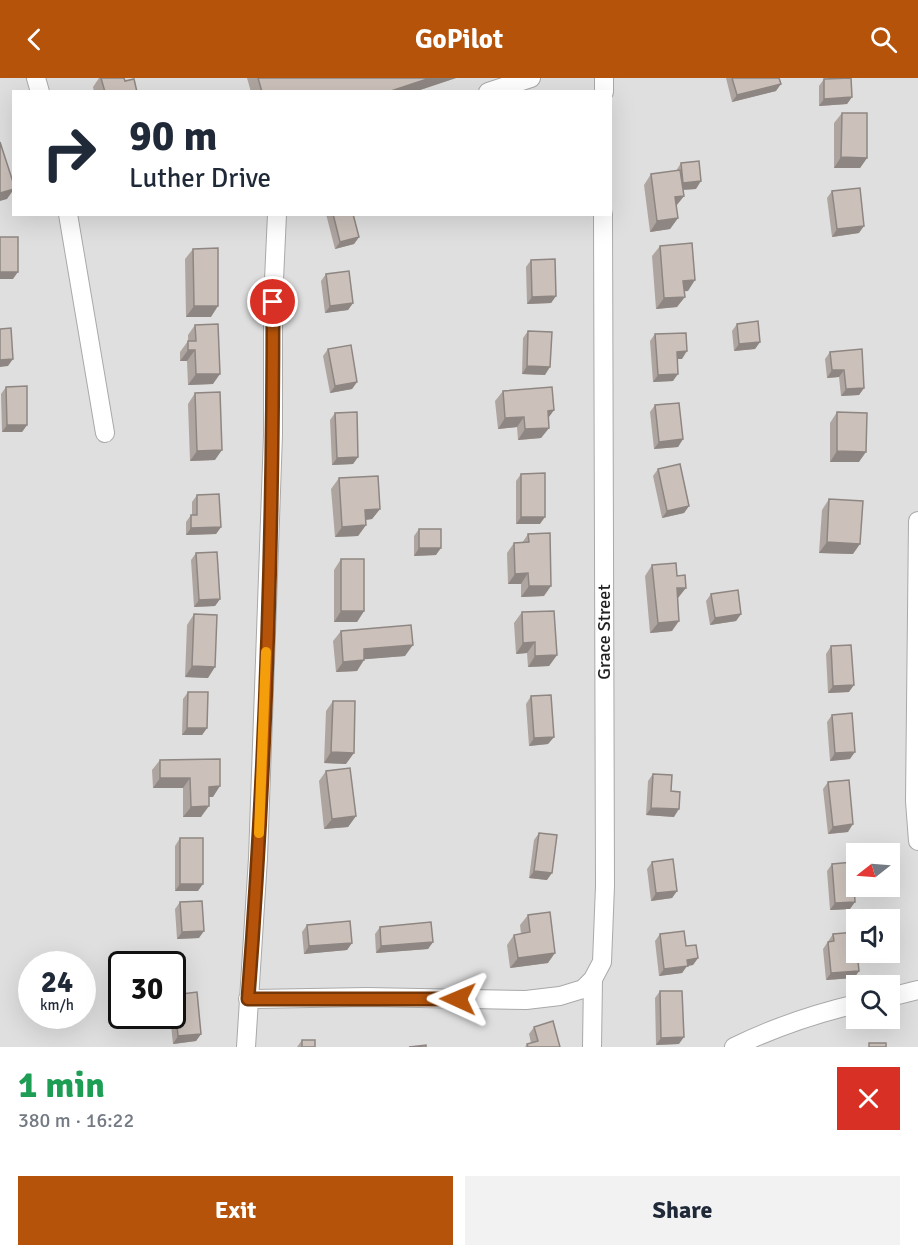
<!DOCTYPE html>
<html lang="en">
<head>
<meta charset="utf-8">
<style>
  body { margin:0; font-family:Signika,sans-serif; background:#f2f2f3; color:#1f2937; height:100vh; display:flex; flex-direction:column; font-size:22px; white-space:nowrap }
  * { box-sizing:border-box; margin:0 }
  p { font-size:20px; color:#747a83 }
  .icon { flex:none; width:33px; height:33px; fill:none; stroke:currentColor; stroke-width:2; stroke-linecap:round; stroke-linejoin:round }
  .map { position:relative; height:969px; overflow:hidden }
  .drawer { display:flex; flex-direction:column; background:#fff; flex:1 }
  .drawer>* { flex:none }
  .guide { position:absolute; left:12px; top:12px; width:600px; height:126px; border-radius:0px; box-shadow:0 6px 24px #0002; background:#fff; color:#1f2937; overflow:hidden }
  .needle { width:39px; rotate:253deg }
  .tools { position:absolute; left:846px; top:765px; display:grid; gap:12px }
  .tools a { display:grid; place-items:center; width:54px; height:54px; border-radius:0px; background:#fff; box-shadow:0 6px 24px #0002; font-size:30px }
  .speed { position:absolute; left:18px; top:873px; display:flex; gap:12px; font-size:30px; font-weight:700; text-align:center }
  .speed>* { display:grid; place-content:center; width:78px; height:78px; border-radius:50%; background:#fff; box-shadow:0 6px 24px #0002; line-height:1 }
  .speed small { font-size:15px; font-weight:400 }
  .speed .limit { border:3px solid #111; border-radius:9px; background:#fff; color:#111 }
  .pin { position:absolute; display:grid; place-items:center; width:51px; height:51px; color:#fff; margin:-26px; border:3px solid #fff; border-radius:50%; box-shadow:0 2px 6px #0007 }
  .me { position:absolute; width:66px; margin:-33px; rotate:271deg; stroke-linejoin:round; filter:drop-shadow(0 0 4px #0008) }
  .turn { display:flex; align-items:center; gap:21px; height:126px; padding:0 18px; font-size:27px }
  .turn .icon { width:78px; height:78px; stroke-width:2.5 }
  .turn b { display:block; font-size:42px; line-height:51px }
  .round { display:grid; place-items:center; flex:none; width:63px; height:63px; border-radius:0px; background:#f2f2f3 }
  .head { display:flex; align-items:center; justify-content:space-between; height:102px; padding:0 18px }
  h1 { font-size:36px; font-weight:700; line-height:45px; color:#1e9e55 }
  .primary-button { display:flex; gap:12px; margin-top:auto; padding:12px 18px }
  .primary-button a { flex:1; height:69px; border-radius:0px; background:#b45309; color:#fff; font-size:24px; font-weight:700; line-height:69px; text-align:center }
  .primary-button a+a { background:#f2f2f3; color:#1f2937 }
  header { display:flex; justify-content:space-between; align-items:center; height:78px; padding:0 18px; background:#b45309; color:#fff; font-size:27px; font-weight:700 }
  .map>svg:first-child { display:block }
</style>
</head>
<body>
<header><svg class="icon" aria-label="back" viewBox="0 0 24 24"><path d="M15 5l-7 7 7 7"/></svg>GoPilot<svg class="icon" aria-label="search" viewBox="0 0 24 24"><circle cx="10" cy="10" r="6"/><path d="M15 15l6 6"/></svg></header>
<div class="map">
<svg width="918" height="969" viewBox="0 0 918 969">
  <rect width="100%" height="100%" fill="#f3eee8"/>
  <path fill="#e0dfdf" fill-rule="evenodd" d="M0,0H918V969H0ZM14,14H610V136H14ZM856,776H890V808H856ZM856,842H890V874H856ZM32,886H82V938H32ZM122,886H172V938H122ZM856,908H890V940H856Z"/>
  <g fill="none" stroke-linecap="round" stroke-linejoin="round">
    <defs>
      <path id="street" d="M36,0L40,14
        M488,14L531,0
        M604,14V0
        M68,136L105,355
        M918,443L915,723L918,763
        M890,919L918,912
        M248,921L367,919L526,922L560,918L583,911L593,901
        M246,969L258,780L273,357V224L277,136
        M592,969L593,901L602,884L605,808L603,136
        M734,969C773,950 814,936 856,926"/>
    </defs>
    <use href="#street" stroke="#a9a9a9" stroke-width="20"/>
    <use href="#street" stroke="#fff" stroke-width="18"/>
  </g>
  <path fill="#afa5a0" d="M99,0H124L125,3L137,14H94L93,9Z
    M247,0H456L414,14H251Z
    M726,0H779L776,13L732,24Z
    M824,1L852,19L847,26L819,28V8Z
    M842,35L867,80L860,90H834V45Z
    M681,85L696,111L683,112L684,118L676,128L678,140L670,151L650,154L644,107L651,96L676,93Z
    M832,113L859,155L832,159L827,120Z
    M326,136H353L359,159L354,166L335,171Z
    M660,168L688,213H684L677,229L656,231L652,178Z
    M193,171L211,239H186L185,181Z
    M531,182L556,218L551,225L527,226L526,189Z
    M326,196L353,225L348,232L325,235L321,203Z
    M737,246L760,264L755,271L734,273L732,253Z
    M195,247L213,306L188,307L187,283H180V274L188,263V257Z
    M528,253L545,297L522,296L523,260Z
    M655,256L682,281H677L673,303L653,304L650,263Z
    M328,271L357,304L352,311L330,315L323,278Z
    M830,274L864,310L859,317L841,318L839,299L827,300L825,281Z
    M6,309L27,347L22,354H2L1,316Z
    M503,313L554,332L548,340L549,350L541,360L518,362L517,349L498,351L495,323Z
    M195,315L215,382L190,383L188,326Z
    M655,327L683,361L678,369L654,371L650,334Z
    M837,334L859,384H830V345Z
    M335,335L358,379L353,386L332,387L330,342Z
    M658,391L689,428L684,435L662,440L653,398Z
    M521,396L540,446H516V403Z
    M339,400L380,431L372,441L365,442L366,447L358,458L335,459L331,411Z
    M197,417L221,449L216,456L186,457V444L191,437H192V424Z
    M829,421L853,476L819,475L822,432Z
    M419,451L436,477L414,478V458Z
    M528,456L544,518L521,519V506H508L507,475L514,465H522Z
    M196,475L220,521L215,528L194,529L191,482Z
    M341,481L364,533L357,544H334V492Z
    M652,487L678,520L672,553L650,555L645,498Z
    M711,516L741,536L736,543L710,547L706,523Z
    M522,534L557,577L549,588L528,589L527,575L516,576L514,545Z
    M194,536L208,600L185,599L187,547Z
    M341,553L405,578L364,581L357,593L336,594L333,563Z
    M831,568L849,614L828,615L826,576Z
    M188,614L207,650L202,657H182L183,621Z
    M531,618L554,659L548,666L529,668L526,626Z
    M333,623L346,686L324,685L326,633Z
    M832,637L850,681L830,683L827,644Z
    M220,681L213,719H209L201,739H183V710H153L152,692L160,682Z
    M326,693L356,738L348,749L324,751L319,703Z
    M653,696L671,713L674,739L646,737L648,703Z
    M828,704L848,754L828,756L823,711Z
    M539,755L547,802L529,800L534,762Z
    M180,760L198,813H175V768Z
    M652,784L677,813L672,820L651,823L647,791Z
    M832,786L850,831L830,832L827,793Z
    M180,824L199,860L177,861L175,831Z
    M528,837L548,885L510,890L507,867L514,857L521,856L520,847Z
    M307,847L352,865L347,872L304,876L302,854Z
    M380,849L433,864L428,871L376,875L375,856Z
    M660,856L686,868L698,880L693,887L687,888L682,895L659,898L655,863Z
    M833,856L859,893L854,900L826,902L823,871Z
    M660,913L679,966L656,967L655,920Z
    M174,917L201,956L196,963L173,966L170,938H172V918Z
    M534,949L560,969H525L527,966L531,965L529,956Z
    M302,962L315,969H297Z"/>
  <path fill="#8e8682" d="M430,0H456L414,14H388Z
    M781,6L776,13L732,24L737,17Z
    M852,19L847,26L819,28L824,21Z
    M841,79L867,80L860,90H834Z
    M701,103L696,111L678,112L683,105Z
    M14,111L7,121L0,123V115Z
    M684,118L676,128L675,119Z
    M678,140L670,151L650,154L657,143Z
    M864,148L859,155L832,159L837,151Z
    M359,159L354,166L335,171L340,164Z
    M0,194H18L13,201H0Z
    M695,202L688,213L676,214L683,203Z
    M556,218L551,225L527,226L532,219Z
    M685,219L677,229L656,231L664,220Z
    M353,225L348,232L325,235L330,228Z
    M194,228H218L211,239H186Z
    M760,264L755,271L734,273L739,266Z
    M188,272H195L187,283H180Z
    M687,273L682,281H672L677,274Z
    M13,281L8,288L0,289V282Z
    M527,288L550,289L545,297L522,296Z
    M832,292H844L839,299L827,300Z
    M196,296H220L213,306L188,307Z
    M678,296L673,303L653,304L658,297Z
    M357,304L352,311L330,315L335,308Z
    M864,310L859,317L841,318L846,311Z
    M554,332L546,343L548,333Z
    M524,339L517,349L498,351L505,340Z
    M7,347H27L22,354H2Z
    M549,350L541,360L518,362L525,351Z
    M683,361L678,369L654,371L659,364Z
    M222,372L215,382L190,383L197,373Z
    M837,373L866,374L859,384H830Z
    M358,379L353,386L332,387L337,380Z
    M689,428L684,435L662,440L667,433Z
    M380,431L372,441L357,443L365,432Z
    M521,439H545L540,446H516Z
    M366,447L358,458L335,459L342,449Z
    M221,449L216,456L186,457L191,450Z
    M827,464L860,466L853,476L819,475Z
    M419,470H441L436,477L414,478Z
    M528,495L521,506H508L515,496Z
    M529,508H551L544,518L521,519Z
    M677,510H686L678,520L669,521Z
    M220,521L215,528L194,529L199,522Z
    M341,533H364L357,544H334Z
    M741,536L736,543L710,547L715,540Z
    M679,543L672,553L650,555L658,545Z
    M535,564L527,575L516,576L523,565Z
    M413,567L405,578L356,582L364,571Z
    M557,577L549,588L528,589L535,578Z
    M364,582L357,593L336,594L343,584Z
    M192,588L215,589L208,600L185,599Z
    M854,607L849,614L828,615L833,608Z
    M187,650H207L202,657H182Z
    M554,659L548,666L529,668L534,660Z
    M331,674L354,675L346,686L324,685Z
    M855,674L850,681L830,683L835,675Z
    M160,700H190L183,710H153Z
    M220,708L213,719H201L209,709Z
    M209,728L201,739H183L191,729Z
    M651,730L679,731L674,739L646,737Z
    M356,738L348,749L324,751L332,741Z
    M853,746L848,754L828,756L833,749Z
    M534,793L552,795L547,802L529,800Z
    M180,806H203L198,813H175Z
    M677,813L672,820L651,823L656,815Z
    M855,824L850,831L830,832L835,825Z
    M204,853L199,860L177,861L182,854Z
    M433,864L428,871L376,875L381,868Z
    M352,865L347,872L304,876L309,868Z
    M555,875L548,885L510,890L518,880Z
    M698,880L693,887L687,888L682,895L659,898L664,891L687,882Z
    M859,893L854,900L826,902L831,895Z
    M201,956L196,963L173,966L178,958Z
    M684,959L679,966L656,967L661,960Z"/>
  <path fill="#cbc0ba" stroke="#8e8682" stroke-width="1.5" d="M101,0H124L125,3L134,1L137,14H105Z
    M258,0H430L388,14H262Z
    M732,0H779L781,6L737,17Z
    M851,0L852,19L824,21V1Z
    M842,35H867V80L841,79Z
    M0,64L14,107V111L0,115Z
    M699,83L701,103L683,105L681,85Z
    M680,92L684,118L675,119L678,140L657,143L651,96Z
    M860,110L864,148L837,151L832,113Z
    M333,136H353L359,159L340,164Z
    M0,159H18V194H0Z
    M692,165L695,202L683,203L685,219L664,220L660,168Z
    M218,170V228H194L193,171Z
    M555,181L556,218L532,219L531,182Z
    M349,193L353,225L330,228L326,196Z
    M758,243L760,264L739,266L737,246Z
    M218,246L220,296H196L195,272H188V263H196L195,247Z
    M11,250L13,281L0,282V251Z
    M528,253L552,254L550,289L527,288Z
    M686,255L687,273L677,274L678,296L658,297L655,256Z
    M351,267L357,304L335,308L328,271Z
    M862,271L864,310L846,311L844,292H832L830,274Z
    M27,308V347H7L6,309Z
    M552,309L554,332L548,333L549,350L525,351L524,339L505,340L503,313Z
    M220,314L222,372L197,373L195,315Z
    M679,325L683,361L659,364L655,327Z
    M357,334L358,379L337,380L335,335Z
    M837,334L867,335L866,374L837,373Z
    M680,386L689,428L667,433L658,391Z
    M545,395V439H521V396Z
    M378,398L380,431L365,432L366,447L342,449L339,400Z
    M219,416L221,449L191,450V437H197V417Z
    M829,421L863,423L860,466L827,464Z
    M419,451H441V470H419Z
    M550,455L551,508H529L528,495L515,496L514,465L529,464L528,456Z
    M217,474L220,521L199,522L196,475Z
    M341,481H364V533H341Z
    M676,485L677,498L685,497L686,510H677L679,543L658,545L652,487Z
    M738,512L741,536L715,540L711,516Z
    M554,533L557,577L535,578V564L523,565L522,534Z
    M194,536L217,537L215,589L192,588Z
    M411,547L413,567L364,571V582L343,584L341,553Z
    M851,567L854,607L833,608L831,568Z
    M188,614H208L207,650H187Z
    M551,617L554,659L534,660L531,618Z
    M333,623H355L354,675L331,674Z
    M852,635L855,674L835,675L832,637Z
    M220,681V708L209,709V728L191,729L190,700H160V682Z
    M350,690L356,738L332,741L326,693Z
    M653,696L672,697L671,713L680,714L679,731L651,730Z
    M849,702L853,746L833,749L828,704Z
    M539,755L557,757L552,795L534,793Z
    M180,760H203V806H180Z
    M673,781L677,813L656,815L652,784Z
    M853,784L855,824L835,825L832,786Z
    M202,823L204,853L182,854L180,824Z
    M550,834L555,875L518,880L514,857L530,854L528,837Z
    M350,843L352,865L309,868L307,847Z
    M431,844L433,864L381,868L380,849Z
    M684,853L686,868L696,867L698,880L687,882L688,888L664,891L660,856Z
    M856,854V874H857L859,893L831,895L828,864L834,863L833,856Z
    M660,913H682L684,959L661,960Z
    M197,914L201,956L178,958L174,917Z
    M553,943L560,969H528L527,966L538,963L534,949Z
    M302,962H315V969H302Z
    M869,965H886V969H869Z
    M426,967V969H409Z"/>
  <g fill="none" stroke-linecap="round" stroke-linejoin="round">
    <defs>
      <path id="route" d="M273,224C273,456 266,689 248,921H458"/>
    </defs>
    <use href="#route" stroke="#753606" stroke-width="15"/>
    <use href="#route" stroke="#b45309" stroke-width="10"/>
    <path stroke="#f59e0b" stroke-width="10" d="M259,755L266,574"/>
  </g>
  <g text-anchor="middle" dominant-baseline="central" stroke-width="4.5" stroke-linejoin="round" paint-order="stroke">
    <g font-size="18" fill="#222" stroke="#fff">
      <text transform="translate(604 554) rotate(-90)">Grace Street</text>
    </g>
  </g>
</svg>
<div class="tools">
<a><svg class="needle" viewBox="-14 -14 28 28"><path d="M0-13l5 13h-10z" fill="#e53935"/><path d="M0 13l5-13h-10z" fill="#747a83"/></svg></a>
<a><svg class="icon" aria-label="sound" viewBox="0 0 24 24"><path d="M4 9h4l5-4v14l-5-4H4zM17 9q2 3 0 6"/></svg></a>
<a><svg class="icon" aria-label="search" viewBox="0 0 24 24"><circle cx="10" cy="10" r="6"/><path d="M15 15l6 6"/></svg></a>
</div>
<div class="speed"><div>24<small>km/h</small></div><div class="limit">30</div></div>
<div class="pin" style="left:273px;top:224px;background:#d93025"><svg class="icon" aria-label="arrive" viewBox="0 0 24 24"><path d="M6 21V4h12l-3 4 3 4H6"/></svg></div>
<svg class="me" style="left:458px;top:921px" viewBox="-20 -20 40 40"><path d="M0-17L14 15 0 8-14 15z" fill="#b45309" stroke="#fff" stroke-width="4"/></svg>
<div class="guide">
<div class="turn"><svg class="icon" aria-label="right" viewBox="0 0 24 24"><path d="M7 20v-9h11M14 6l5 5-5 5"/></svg><div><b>90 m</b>Luther Drive</div></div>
</div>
</div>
<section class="drawer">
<div class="head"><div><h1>1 min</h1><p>380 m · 16:22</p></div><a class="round" style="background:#d93025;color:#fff"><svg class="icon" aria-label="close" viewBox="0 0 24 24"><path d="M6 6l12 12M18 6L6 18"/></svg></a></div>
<div class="primary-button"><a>Exit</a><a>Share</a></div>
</section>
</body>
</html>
